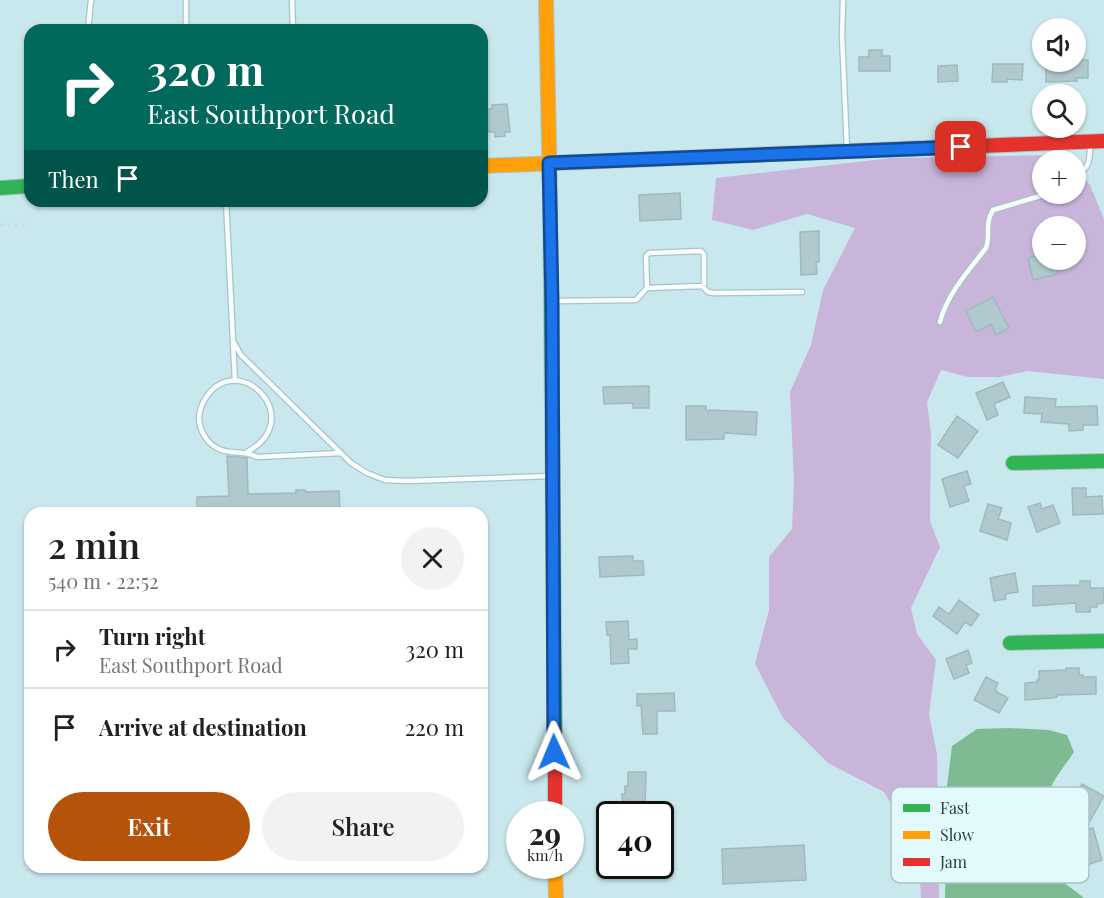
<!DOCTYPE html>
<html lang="en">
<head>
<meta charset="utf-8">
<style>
  body { margin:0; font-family:"Playfair Display",serif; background:#f2f2f2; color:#202124; height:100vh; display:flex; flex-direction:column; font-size:22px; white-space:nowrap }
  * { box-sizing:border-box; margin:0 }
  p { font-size:20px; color:#757577 }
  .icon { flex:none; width:33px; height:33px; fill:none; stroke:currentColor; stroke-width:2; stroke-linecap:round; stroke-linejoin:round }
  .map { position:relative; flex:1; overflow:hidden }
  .drawer { position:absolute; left:24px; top:507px; width:464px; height:366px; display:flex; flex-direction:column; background:#fff; border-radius:18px; box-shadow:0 2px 4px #0004 }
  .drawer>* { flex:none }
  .top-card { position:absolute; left:24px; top:24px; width:464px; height:183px; border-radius:18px; box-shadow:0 2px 4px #0004; background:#00695c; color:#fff; overflow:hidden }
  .buttons { position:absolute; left:1032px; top:18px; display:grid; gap:12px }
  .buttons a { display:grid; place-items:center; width:54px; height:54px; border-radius:50%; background:#fff; box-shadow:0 2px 4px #0004; font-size:30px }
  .speed { position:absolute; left:506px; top:801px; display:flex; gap:12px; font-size:30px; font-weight:700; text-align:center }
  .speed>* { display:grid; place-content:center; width:78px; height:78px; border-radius:50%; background:#fff; box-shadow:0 2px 4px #0004; line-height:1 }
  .speed small { font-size:15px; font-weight:400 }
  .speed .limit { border:3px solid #111; border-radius:9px; background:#fff; color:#111 }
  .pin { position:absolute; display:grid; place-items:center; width:51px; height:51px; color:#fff; margin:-26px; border-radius:12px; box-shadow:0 3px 9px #0006 }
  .me { position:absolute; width:66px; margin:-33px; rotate:359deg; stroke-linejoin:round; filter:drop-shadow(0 0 4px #0008) }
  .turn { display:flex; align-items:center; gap:21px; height:126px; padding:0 24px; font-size:27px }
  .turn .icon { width:78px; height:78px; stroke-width:2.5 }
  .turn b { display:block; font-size:42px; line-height:51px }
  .then { display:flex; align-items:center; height:57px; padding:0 24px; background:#0003; gap:12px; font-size:22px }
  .round { display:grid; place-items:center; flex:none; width:63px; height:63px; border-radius:32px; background:#f2f2f2 }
  .headline { display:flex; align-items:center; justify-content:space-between; height:102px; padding:0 24px }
  h1 { font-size:36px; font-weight:600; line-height:45px }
  .button { display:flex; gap:12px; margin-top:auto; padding:12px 24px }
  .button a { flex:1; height:69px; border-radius:36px; background:#b45309; color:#fff; font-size:24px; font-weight:600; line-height:69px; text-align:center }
  .button a+a { background:#f2f2f2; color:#202124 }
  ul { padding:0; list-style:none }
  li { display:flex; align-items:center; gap:18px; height:78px; padding:0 24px; border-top:2px solid #e0e0e0 }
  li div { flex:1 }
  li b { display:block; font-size:22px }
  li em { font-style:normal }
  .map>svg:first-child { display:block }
</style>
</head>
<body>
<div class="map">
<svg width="1104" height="898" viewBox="0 0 1104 898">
  <rect width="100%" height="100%" fill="#c8e8ee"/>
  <path fill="#cab5da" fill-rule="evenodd" d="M1061,155L1067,160H1042V194H1076V170L1090,185L1104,219V379L1027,371L1000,377H968L941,370L927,402L931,434L930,521L940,547L911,608L917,634L936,660L929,714L937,754L939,898H921L918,848L884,792L828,763L783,718L755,664L769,610V557L792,529L794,481L790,392L811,345L823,290L855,228L807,214L753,230L712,220L716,178L892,158ZM1042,226H1076V260H1042Z"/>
  <path fill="#7eba92" d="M1009,728L1049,730L1067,735L1074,752C1066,764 1055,777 1049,791C1037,819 1035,855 1058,878C1066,885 1076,891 1084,898H945L947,786L952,746L977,729Z"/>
  <path fill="#b0c9ce" stroke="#a0b9be" stroke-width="1.5" d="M869,50H882V56H890V71H859V57H869Z
    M1076,60H1088V78H1076L1077,81L1046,82V66H1057V62Z
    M993,64H1023L1022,80L1007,79V82H992Z
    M957,65L958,81L938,82V66Z
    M507,104L510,132H505V136L495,137V132H488L487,126H482V109H492V105Z
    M680,193L681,219L640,221L639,195Z
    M819,231V262H816L817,274L801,275L800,232Z
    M1041,255L1042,260H1055L1058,274L1033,280L1028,258Z
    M993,297L1009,328L996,335L991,324L976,332L966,311Z
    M1003,382L1010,397L994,404L998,415L987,420L976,393Z
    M649,386V408H633V403L604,404L603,387Z
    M1025,397L1056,399L1055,407L1097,406L1098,425H1083V430L1069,431V424L1041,422L1042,414L1024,413Z
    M686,406H706V410L757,412L756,435L724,433V439L686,440Z
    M957,416L978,431L958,458L938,445Z
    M227,456L247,458L248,494L296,493V490H305L306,492L339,491L340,513H197V497L229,496Z
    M967,471L971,484L964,486L969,501L950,507L942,479Z
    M1072,488H1086V497L1102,496L1103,514L1073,515Z
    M1040,503L1042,509L1053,505L1060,523L1037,532L1028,507Z
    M988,504L1002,508L998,519L1011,523L1007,540L980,531Z
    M633,556V561H643L644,575L600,577L599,557Z
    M1015,573L1018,592L1005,594L1006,599L994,601L990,578Z
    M1080,581H1090V588H1104V603L1097,604V607H1090V612H1076V603L1033,606V586L1080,585Z
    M959,600L979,615L971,626L965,622L957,634L933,616L939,607L949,614Z
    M628,621L629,640L637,639V649H628L629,663L611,664L610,635H607L606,622Z
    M968,650L972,663L966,665L969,673L954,679L946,659Z
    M1066,668H1079V675H1083V677H1096V694L1057,695V697L1052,698L1025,700V683L1037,682V680H1039V671L1066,670Z
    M986,677L998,683L995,690L997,691V692L1008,698L999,713L974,700Z
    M674,693L675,711H657V734H643L641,705L637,706V694Z
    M628,772H646L645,808L623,809L622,794H625V786H628Z
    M1082,784L1104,796L1090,821L1068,809Z
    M1093,828L1102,860L1084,866L1074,834Z
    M804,845L806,880L723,884L722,849Z"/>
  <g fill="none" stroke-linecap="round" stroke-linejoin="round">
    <defs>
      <path id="lane" d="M186,0V30
        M292,0L293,30
        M843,0L842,35L847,150
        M88,30L91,0
        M1076,178C1089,166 1090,163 1090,145
        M226,201L233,341L241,355L351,463L367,473L385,480L408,481L550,476
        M702,286L708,292L713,293L802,292
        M555,301L636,300L647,288L646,256L649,253L701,251L704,254V284L702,286L647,288
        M940,322C947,294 969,270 986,248C991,234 984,225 993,210L1047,194
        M233,344L235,381
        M247,452C306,420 244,354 210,392C203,400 200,407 199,417C199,430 206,442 217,448C231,456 243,449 257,457L341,453"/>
      <path id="fast" d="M0,188L30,186
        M550,192L555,733
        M1013,463L1104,461
        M1010,643L1104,641"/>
      <path id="slow" d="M546,0L550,192
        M482,166L900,149
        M555,866L556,898"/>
      <path id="jam" d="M900,149L1104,141
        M555,733V814"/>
    </defs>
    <use href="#lane" stroke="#aac3c8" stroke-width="7"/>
    <use href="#fast" stroke="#aac3c8" stroke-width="16"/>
    <use href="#slow" stroke="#aac3c8" stroke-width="16"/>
    <use href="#jam" stroke="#aac3c8" stroke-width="16"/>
    <path stroke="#cfd8da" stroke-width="2" stroke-dasharray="3 4.5" stroke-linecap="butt" d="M0,225L29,224"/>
    <use href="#lane" stroke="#f7fcfc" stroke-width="4.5"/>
    <use href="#fast" stroke="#30b455" stroke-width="14"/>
    <use href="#slow" stroke="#ff9f0a" stroke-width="14"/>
    <use href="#jam" stroke="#e5322d" stroke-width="14"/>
  </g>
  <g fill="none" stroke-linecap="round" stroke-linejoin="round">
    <defs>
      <path id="route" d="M554,752L552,301L549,163L961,147"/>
    </defs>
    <use href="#route" stroke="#114b97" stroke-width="15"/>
    <use href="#route" stroke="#1a73e8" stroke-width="10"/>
  </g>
  <rect x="891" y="787" width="198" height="96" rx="9" fill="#e3fafd" stroke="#aac2c5" stroke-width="1.5"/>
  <rect x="903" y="804" width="27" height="8" fill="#30b455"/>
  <rect x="903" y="831" width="27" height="8" fill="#ff9f0a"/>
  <rect x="903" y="858" width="27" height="8" fill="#e5322d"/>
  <g font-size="16" fill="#263e41">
    <text x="940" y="814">Fast</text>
    <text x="940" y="841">Slow</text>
    <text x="940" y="868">Jam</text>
  </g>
</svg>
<div class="buttons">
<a><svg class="icon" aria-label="sound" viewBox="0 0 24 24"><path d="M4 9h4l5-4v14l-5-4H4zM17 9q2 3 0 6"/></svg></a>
<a><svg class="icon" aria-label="search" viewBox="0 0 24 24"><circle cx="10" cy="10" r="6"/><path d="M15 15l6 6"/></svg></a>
<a>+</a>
<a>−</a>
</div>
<div class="speed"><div>29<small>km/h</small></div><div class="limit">40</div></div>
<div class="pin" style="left:961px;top:147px;background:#d93025"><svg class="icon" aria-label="arrive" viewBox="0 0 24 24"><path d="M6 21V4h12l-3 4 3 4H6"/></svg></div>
<svg class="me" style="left:554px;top:752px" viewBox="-20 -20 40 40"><path d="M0-17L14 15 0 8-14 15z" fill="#1a73e8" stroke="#fff" stroke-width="4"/></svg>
<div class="top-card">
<div class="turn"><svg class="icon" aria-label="right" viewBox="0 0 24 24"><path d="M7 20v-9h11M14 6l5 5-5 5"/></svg><div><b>320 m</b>East Southport Road</div></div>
<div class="then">Then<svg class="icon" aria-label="arrive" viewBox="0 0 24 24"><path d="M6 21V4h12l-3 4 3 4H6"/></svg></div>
</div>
<section class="drawer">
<div class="headline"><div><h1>2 min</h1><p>540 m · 22:52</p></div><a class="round"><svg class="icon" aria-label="close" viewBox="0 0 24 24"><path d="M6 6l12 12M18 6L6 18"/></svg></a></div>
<ul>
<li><svg class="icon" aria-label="right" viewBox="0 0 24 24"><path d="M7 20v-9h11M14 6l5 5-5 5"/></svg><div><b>Turn right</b><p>East Southport Road</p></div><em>320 m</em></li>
<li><svg class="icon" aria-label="arrive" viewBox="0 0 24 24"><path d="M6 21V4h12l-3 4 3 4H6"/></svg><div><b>Arrive at destination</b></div><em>220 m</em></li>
</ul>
<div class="button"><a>Exit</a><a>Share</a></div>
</section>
</div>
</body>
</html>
